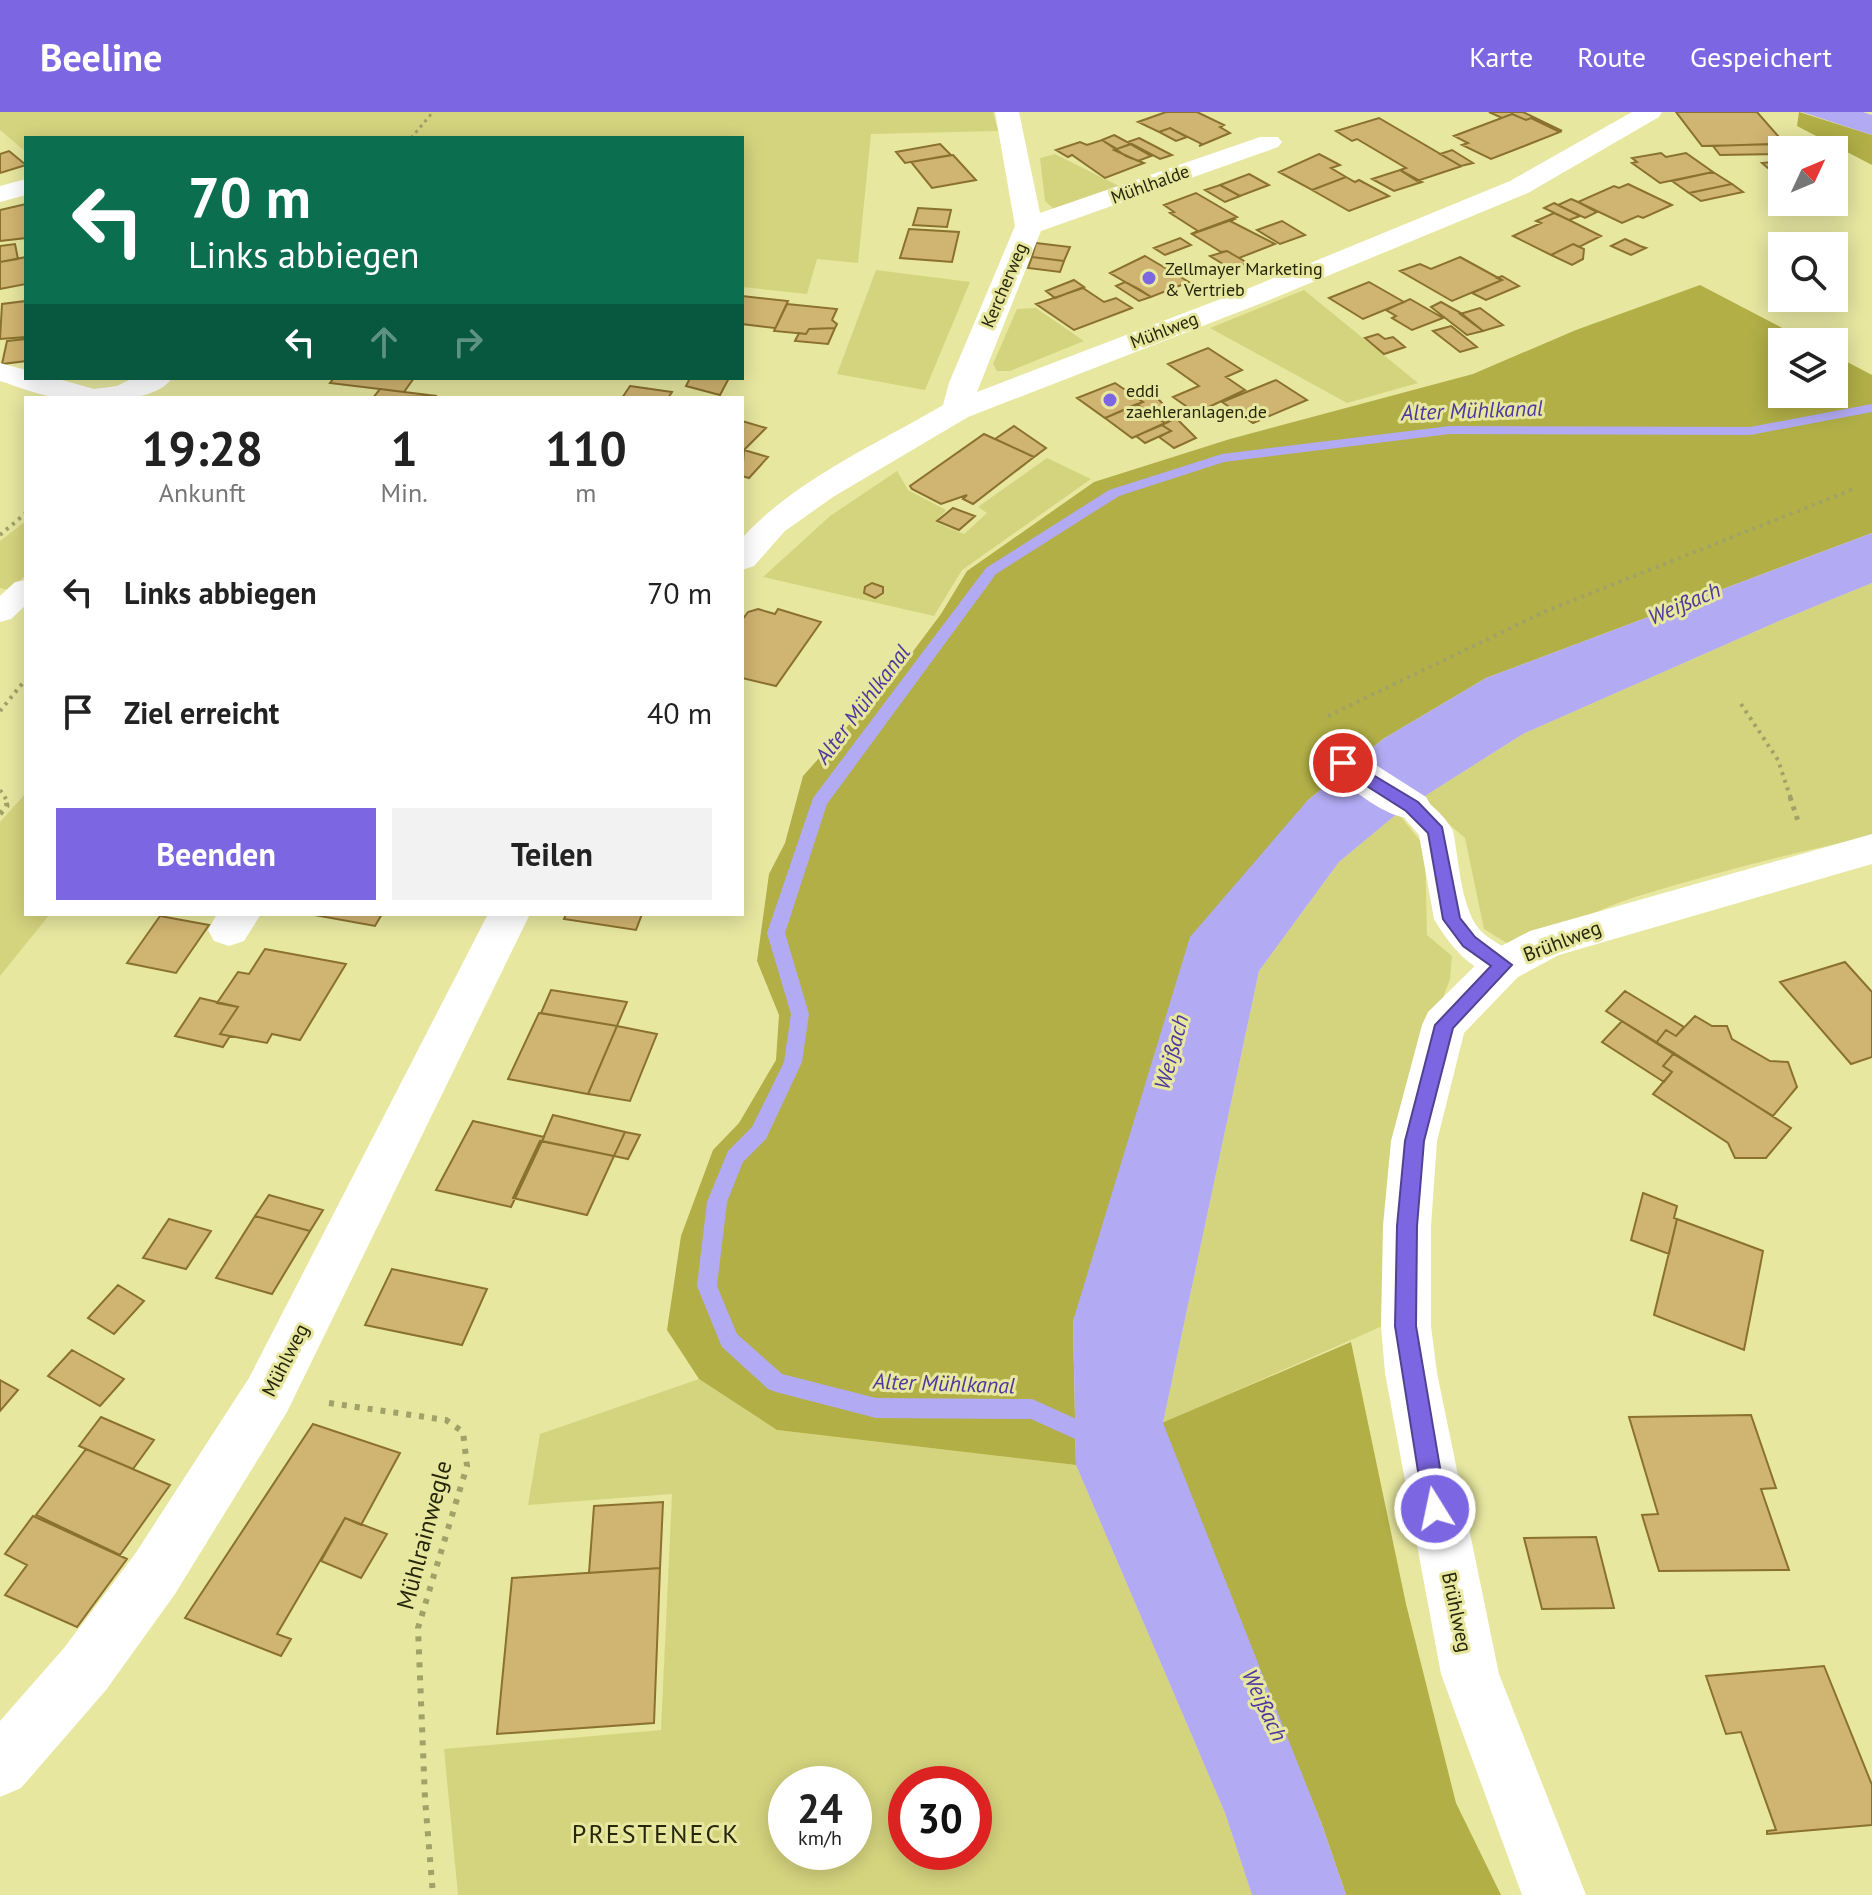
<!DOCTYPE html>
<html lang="de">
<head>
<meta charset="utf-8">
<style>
  body { margin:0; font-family:"PT Sans",sans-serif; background:#f2f2f2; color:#222; height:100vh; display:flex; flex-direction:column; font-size:30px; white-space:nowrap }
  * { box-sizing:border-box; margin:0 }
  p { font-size:26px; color:#767676 }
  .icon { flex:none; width:44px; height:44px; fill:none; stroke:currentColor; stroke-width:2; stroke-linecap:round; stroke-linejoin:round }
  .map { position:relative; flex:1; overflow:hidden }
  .drawer { position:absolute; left:24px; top:284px; width:720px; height:520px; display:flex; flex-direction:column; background:#fff; border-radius:0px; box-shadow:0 4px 20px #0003 }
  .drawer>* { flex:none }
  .guide { position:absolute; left:24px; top:24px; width:720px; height:244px; border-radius:0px; box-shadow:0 4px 20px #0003; background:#0b6e4f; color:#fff; overflow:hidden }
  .needle { width:52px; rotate:46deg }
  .buttons { position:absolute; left:1768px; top:24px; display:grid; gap:16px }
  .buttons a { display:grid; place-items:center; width:80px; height:80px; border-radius:0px; background:#fff; box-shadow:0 4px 20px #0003; font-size:40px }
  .speed { position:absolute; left:768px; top:1654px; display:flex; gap:16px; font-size:40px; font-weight:700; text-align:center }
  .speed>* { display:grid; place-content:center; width:104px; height:104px; border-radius:50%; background:#fff; box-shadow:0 4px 20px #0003; line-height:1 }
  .speed small { font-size:20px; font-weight:400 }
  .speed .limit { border:12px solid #d22; background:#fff; color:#111 }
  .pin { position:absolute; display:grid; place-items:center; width:68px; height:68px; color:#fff; margin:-34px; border:4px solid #fff; border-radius:50%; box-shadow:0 2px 8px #0007 }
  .me { position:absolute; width:88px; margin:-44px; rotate:350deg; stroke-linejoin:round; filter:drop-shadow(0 0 6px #0008) }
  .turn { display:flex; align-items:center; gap:28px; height:168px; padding:0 32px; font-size:36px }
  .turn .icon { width:104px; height:104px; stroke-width:2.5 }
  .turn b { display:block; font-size:56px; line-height:68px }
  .lanes { display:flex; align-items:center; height:76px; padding:0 32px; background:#0003; justify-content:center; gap:40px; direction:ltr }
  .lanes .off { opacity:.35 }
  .eta { display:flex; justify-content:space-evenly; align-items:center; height:136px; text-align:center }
  .eta b { font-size:48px; font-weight:600; line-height:56px }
  .action { display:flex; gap:16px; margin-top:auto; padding:16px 32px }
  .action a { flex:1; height:92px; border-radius:0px; background:#7c66e1; color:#fff; font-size:32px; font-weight:600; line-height:92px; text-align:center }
  .action a+a { background:#f2f2f2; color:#222 }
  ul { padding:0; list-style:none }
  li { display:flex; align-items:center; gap:24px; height:120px; padding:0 32px }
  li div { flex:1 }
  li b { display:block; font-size:30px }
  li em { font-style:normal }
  header { display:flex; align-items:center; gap:48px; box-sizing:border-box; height:112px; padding:0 40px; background:#7c66e1; color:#fff }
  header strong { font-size:38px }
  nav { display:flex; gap:44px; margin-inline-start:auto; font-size:28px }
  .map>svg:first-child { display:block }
</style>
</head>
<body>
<header>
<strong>Beeline</strong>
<nav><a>Karte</a><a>Route</a><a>Gespeichert</a></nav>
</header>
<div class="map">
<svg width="1872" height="1783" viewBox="0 0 1872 1783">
  <rect width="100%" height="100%" fill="#e7e7a0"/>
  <path fill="#d5d47e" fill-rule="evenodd" d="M0,0H993L998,19L871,22L858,151L817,147L807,182L742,175V26H26V40L0,18Z
    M1055,42L1125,77L1056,99L1045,89L1040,46Z
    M876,158L970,170L925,278L837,262Z
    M1304,178L1418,271L1347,291L1210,216Z
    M1036,196L1084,229L1010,259H997L993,252L1017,197Z
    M1047,346L1091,367L962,458L934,504L763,465L830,404L897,359L908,378L946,398L935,410L964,422L987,401L978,395Z
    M26,409V463L9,478L0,476V429Z
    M1872,471V724C1792,741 1713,761 1635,785C1592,799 1556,821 1510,833L1484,817L1465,726L1420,687L1523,622L1779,509Z
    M26,681V802H50L0,864V710Z
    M1398,701L1425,735L1427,823L1452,844L1450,867L1425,934L1387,1212L1163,1311L1259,859L1339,750Z
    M699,1267L777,1318L1076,1353L1225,1701L1252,1783H458L444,1637L661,1618L672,1382L528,1393L540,1322ZM786,1672H854V1740H786ZM906,1672H974V1740H906Z"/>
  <path fill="#b1af46" d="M1799,0L1872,23V53L1797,14Z
    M1700,173L1809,230H1782V282H1834V243L1872,263V421L1486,566L1383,627L1307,689L1073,1209L1076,1353L777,1318L699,1267L667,1218L681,1124L713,1038L739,1011L776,948L779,903L757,849L769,762L785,731L803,664L905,550L941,502L967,459L1094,370L1230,327L1473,262L1576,218Z
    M1351,1230L1406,1492L1456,1691L1501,1783H1346L1321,1710L1157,1313Z"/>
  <path fill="#b2abf3" d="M1802,0H1863L1872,3V23Z
    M1872,421V471L1779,509L1523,622L1398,701L1339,750L1259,859L1163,1311L1321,1710L1346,1783H1252L1225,1701L1076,1353L1073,1209L1190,825L1307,689L1383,627L1486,566Z"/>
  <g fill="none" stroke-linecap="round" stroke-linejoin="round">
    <path fill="#b2abf3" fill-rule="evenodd" d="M1872,292V300L1750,323L1450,322L1224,350L1119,384L996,462L827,692L785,821L809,902L802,950L766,1027L743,1050L727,1090L717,1174L737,1222L782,1262L876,1286L1032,1287L1103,1319L1106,1326L1103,1333L1095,1336L1031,1307L876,1306L776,1280L768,1277L722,1235L719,1228L697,1174L707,1090L728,1039L752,1015L784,950L791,902L767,821L813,686L986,456L1109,378L1222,342L1450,314L1750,315Z"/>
  </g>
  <path fill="#d0b471" stroke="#8b712e" stroke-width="2" d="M1166,0H1197L1224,13L1220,15L1230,21L1199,34L1202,32L1170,16L1159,20L1138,10Z
    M1489,0H1523L1562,19L1531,6L1526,8L1512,2L1502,6Z
    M1676,0H1757L1785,32L1702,34Z
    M1512,2L1526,8L1531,6L1560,20L1491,47L1462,33L1468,31L1454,24Z
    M1379,6L1461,54H1462L1417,69L1400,58L1406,56L1357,27L1352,29L1336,19Z
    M1170,16L1187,25L1176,29L1159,20Z
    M1114,23L1131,32L1117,37L1102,28Z
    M1139,26L1172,43L1160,47L1128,30Z
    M1102,28L1126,44L1144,51L1105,66L1072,43L1068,45L1056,38L1080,30L1087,33Z
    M940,32L951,43L905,51L896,40Z
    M1130,32L1151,44L1138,49L1114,38Z
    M1770,32L1778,42L1720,43L1713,34Z
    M1452,38L1473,51L1461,54L1440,42Z
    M9,39L26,53L0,61V42Z
    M1661,41L1666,45L1686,41L1713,60L1660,71L1632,51L1637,50L1632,46Z
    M1319,42L1340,53L1331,56L1346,65L1312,78L1279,60Z
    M953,43L976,68L932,76L911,50Z
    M1782,49V68L1762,51Z
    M1400,58L1422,70L1394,79L1372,67Z
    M1713,60L1732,72L1689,81L1672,69Z
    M1249,62L1269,73L1240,84L1220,73Z
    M1346,65L1355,70L1359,68L1389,84L1349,99L1312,78Z
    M1628,72L1672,93L1643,106L1638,104L1622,111L1578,90L1614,74L1619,76Z
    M1732,72L1743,80L1701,89L1689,81Z
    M1220,73L1240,84L1225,90L1205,78Z
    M1196,81L1237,105L1191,122L1198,119L1170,101L1174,100L1164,93Z
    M1571,87L1578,90L1597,100L1585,106L1558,93Z
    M1554,91L1580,104L1569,108L1544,96Z
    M26,92V126L0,129V98Z
    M918,96L951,98L947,115L913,113Z
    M1554,101L1569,108L1601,124L1579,135L1573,132L1551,143L1513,124L1541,111L1536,109Z
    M1237,106L1230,109L1275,132L1239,146L1227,139L1221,140L1192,122Z
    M1282,109L1305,123L1280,132L1257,118Z
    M909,117L959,120L952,150L900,146Z
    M1180,126L1191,133L1165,143L1154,136Z
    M1625,127L1640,134L1646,136L1631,143L1611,134Z
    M1036,131L1070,135L1064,149L1032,145Z
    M15,132L18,147L0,150V134Z
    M1573,132L1584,137L1583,147L1572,153L1551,143Z
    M1227,139L1239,146L1248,151L1231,157L1210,144Z
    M1145,144L1189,170L1151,185L1110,161Z
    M26,145V172L0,177V150Z
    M1032,145L1064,149L1060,160L1028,156Z
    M1460,145L1502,168L1452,189L1400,159L1420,152L1431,157Z
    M1502,164L1519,174L1486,188L1472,181L1502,168L1497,166Z
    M1074,168L1084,175L1055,186L1046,179Z
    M1125,170L1139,177L1151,185L1139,189L1116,174Z
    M1369,170L1404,190L1363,207L1329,186Z
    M1083,176L1104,190L1116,186L1132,196L1074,218L1036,192Z
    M742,184L788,189L774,219L775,216L742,212Z
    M1410,187L1443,206L1412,218L1392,206L1396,204L1386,198Z
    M26,189V225L0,227L2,192Z
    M1441,190L1461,201L1483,219L1467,223L1431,195Z
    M787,192L837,197L832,208L837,212L835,216L809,217L806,222L774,219Z
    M1480,196L1503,213L1483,219L1460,202Z
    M1451,214L1477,235L1460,240L1433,219Z
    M835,216L828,232L795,229L799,221L806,222L809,217Z
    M1378,222L1385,227L1393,225L1405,235L1384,242L1365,226Z
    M26,227V249L2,252L7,229Z
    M1208,236L1242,258L1226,265L1245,278L1196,301L1173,285L1199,274L1168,252Z
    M334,266H414L404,280L330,271Z
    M690,266H729L720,283L686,274Z
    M1276,268L1307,288L1253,311L1222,290Z
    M1115,271L1143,290L1105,306L1077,286Z
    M630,274L672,280L668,286H622Z
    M1146,274L1176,306L1165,311L1137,292L1143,290L1130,281Z
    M380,277L404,280L437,284L373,286Z
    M1137,292L1165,311L1132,326L1105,306Z
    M1176,306L1196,326L1174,336L1159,325L1171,319L1162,313Z
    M742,309L766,316L742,340Z
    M1162,313L1171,319L1145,331L1136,324Z
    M1014,314L1046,336L1034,345L995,327Z
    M984,322L1034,345L973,392L963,387L967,383L941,392L912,377L910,374Z
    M744,338L768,345L749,366L742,364Z
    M953,396L975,404L959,418L937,409Z
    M872,471L883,475V481L875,486L864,481L865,475Z
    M758,497L775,502L778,497L821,510L776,574L742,566V508L748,500Z
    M309,802H382L375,814Z
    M566,802H642L636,818L564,807Z
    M160,804L209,813L176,861L127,851Z
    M265,837L346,852L300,928L272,922L267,931L220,922L238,895L217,891L238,860L249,862Z
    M1845,850L1872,880V945L1851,952L1780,870Z
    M551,878L627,890L617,914L541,901Z
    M1625,879L1684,915L1676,924L1666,918L1656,931L1606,899Z
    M200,886L238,895L220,922L230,924L223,935L175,924Z
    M539,901L617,914L588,982L508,967Z
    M1695,904L1712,914H1727L1732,927L1770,949L1788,950L1797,975L1773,1004L1656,931L1666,918L1676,924Z
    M1622,909L1674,941L1663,954L1672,960L1664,970L1602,930Z
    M617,914L657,922L630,989L588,982Z
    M1674,941L1791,1016L1766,1046H1735L1728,1031L1653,982L1672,960L1663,954Z
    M553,1003L625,1020L614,1044L542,1029Z
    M473,1009L544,1025L511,1095L436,1078Z
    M625,1020L640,1023L628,1047L614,1044Z
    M540,1029L614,1044L587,1103L513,1086Z
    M1643,1081L1677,1094L1674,1106L1677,1107L1669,1142L1631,1128Z
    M269,1083L323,1098L310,1119L255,1104Z
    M255,1104L310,1119L272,1182L216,1166Z
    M169,1107L211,1119L186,1157L143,1146Z
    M1677,1107L1763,1139L1744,1238L1654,1203Z
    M392,1157L487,1177L462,1233L365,1213Z
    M118,1173L144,1189L114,1222L88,1206Z
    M72,1238L124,1267L100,1294L48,1264Z
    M0,1268L18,1278L0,1299Z
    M1751,1303L1776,1376L1761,1377L1789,1458L1659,1459L1642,1403L1658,1402L1629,1305Z
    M101,1305L154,1328L133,1357L79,1334Z
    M313,1312L400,1341L361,1413L345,1406L277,1522L291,1527L281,1544L185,1506Z
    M86,1337L170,1373L120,1443L36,1403Z
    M663,1390L660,1456L589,1461L594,1394Z
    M33,1404L127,1447L77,1515L5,1483L27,1453L5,1442Z
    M345,1406L387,1422L361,1466L321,1449Z
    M1596,1425L1614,1496L1542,1497L1524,1426Z
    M660,1456L654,1611L497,1622L512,1466Z
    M1824,1554L1872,1673V1713L1767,1722V1719L1776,1718L1741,1620L1726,1622L1706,1564Z"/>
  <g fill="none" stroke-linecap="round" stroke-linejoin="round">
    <path stroke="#a1a168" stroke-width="3" stroke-dasharray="3 4" stroke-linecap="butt" d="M411,26L433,0"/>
    <path stroke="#a1a168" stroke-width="4" stroke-dasharray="3 5" stroke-linecap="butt" d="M0,423L26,401
      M1741,592L1778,648L1791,687
      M0,599L26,567
      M1328,604L1546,499L1856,376
      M0,678L6,687"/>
    <path stroke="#a1a168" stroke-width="5" stroke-dasharray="4 6" stroke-linecap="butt" d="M1790,685L1798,709
      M0,702L7,694L5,685"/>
    <path stroke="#a1a168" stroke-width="6" stroke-dasharray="5 8" stroke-linecap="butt" d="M329,1291L446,1308L463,1320L467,1354L418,1516L425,1687L433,1783"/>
    <path fill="#fff" fill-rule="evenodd" d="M26,468V493L11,507L0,510V484L15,470Z
      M1412,683C1429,688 1444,703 1453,719C1459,747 1461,802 1483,821C1497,833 1513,837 1522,853L1516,863C1482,874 1449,834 1434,807L1419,723L1395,695L1400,686Z"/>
    <path fill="#fff" fill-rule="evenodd" d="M995,0H1019L1040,101L1260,25H1278L1282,30L1278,35L1041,119L977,280L1247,177L1510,69L1632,0H1662L1659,5L1528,81L1267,189L968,305L833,385L785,419L754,454L742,458V426C795,368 875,333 943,293L949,271L1015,114Z
      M26,67V83L0,90V74Z
      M0,251L26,258V266H55L94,277L117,274L133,266H172C154,293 90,289 60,286C40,284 19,275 0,269Z
      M1343,638L1357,641L1426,685L1432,695L1426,705C1393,715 1356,678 1329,661L1324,651L1329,641Z
      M1872,722V752L1559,843L1518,865L1464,921L1437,1029L1431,1114V1214L1437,1261L1499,1562L1586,1783H1522L1441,1562L1385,1261L1381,1214L1383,1114L1391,1029L1422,913L1428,900L1488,841L1530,819Z
      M217,802H261L244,829L229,834L214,829L208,818Z
      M488,802H530L287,1300L175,1482L106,1578L21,1676L0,1685V1609L64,1536L135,1442L249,1266Z"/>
  </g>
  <path fill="#7c66e1" stroke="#514292" stroke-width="2" d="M1343,645L1418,690L1442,715L1460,806L1475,825L1512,853L1453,916L1424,1029L1417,1114L1416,1214L1447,1397L1443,1405L1435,1408L1427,1405L1424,1397L1395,1214L1397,1114L1405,1029L1435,913L1491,854L1463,834L1443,807L1428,721L1406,699L1337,655L1335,651Z"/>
  <g fill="#7c66e1" stroke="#e7e7a0" stroke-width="3">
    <circle cx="1149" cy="166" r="8"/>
    <circle cx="1110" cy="288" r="8"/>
  </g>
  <g text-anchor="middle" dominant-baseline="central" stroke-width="6" stroke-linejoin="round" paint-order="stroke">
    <g font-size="18" fill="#262608" stroke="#e7e7a0">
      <text transform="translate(1150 72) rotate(-20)">Mühlhalde</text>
      <text transform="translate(1004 173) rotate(-67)">Kercherweg</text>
      <text transform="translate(1164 218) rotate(-21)">Mühlweg</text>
    </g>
    <g font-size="18" fill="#262608" stroke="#e7e7a0" text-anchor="start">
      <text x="1165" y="156">Zellmayer Marketing<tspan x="1165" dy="21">&amp; Vertrieb</tspan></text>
      <text x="1126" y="278">eddi<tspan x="1126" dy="21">zaehleranlagen.de</tspan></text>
    </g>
    <g font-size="20" fill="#262608" stroke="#e7e7a0">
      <text transform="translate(1562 829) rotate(-21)">Brühlweg</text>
      <text transform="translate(285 1248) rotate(-63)">Mühlweg</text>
      <text transform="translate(1457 1500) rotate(78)">Brühlweg</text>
    </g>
    <g font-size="22" font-style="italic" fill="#4e379d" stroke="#e7e7a0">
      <text transform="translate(1472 298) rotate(-2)">Alter Mühlkanal</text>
      <text transform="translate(1684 491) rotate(-23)">Weißach</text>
      <text transform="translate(862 592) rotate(-53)">Alter Mühlkanal</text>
      <text transform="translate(1171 940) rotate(-75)">Weißach</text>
      <text transform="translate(944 1271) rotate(2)">Alter Mühlkanal</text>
      <text transform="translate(1265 1593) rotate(65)">Weißach</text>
    </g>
    <g font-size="24" fill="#262608" stroke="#e7e7a0">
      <text transform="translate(424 1423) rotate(-75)">Mühlrainwegle</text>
    </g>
    <g font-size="26" letter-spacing="2" fill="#262608" stroke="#e7e7a0">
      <text x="656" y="1721">PRESTENECK</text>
    </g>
  </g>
</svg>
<div class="buttons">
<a><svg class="needle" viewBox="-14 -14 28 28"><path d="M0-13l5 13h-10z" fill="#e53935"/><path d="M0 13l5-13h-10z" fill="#767676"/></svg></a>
<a><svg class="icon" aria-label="search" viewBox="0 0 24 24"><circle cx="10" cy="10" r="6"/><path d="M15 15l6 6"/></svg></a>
<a><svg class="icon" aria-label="layers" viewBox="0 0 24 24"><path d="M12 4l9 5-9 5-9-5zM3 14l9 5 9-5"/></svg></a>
</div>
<div class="speed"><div>24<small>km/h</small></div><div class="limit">30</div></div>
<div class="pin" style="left:1343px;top:651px;background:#d93025"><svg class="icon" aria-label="arrive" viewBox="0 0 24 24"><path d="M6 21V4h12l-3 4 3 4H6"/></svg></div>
<svg class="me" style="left:1435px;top:1397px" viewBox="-20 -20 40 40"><circle r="17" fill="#7c66e1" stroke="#fff" stroke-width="3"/><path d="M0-11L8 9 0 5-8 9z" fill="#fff"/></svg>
<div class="guide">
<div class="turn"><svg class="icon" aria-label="left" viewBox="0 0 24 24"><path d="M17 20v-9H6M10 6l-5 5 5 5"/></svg><div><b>70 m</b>Links abbiegen</div></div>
<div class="lanes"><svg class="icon" aria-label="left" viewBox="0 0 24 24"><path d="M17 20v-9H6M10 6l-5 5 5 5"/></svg><svg class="icon off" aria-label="ahead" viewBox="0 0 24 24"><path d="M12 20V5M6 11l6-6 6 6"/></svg><svg class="icon off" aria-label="right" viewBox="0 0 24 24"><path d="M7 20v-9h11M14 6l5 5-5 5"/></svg></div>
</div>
<section class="drawer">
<div class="eta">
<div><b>19:28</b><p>Ankunft</p></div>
<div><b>1</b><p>Min.</p></div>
<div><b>110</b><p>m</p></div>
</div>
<ul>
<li><svg class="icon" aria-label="left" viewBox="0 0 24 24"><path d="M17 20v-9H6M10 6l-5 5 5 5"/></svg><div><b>Links abbiegen</b></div><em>70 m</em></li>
<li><svg class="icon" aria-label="arrive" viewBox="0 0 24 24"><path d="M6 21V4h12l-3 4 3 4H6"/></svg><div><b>Ziel erreicht</b></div><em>40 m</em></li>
</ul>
<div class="action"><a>Beenden</a><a>Teilen</a></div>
</section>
</div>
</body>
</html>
